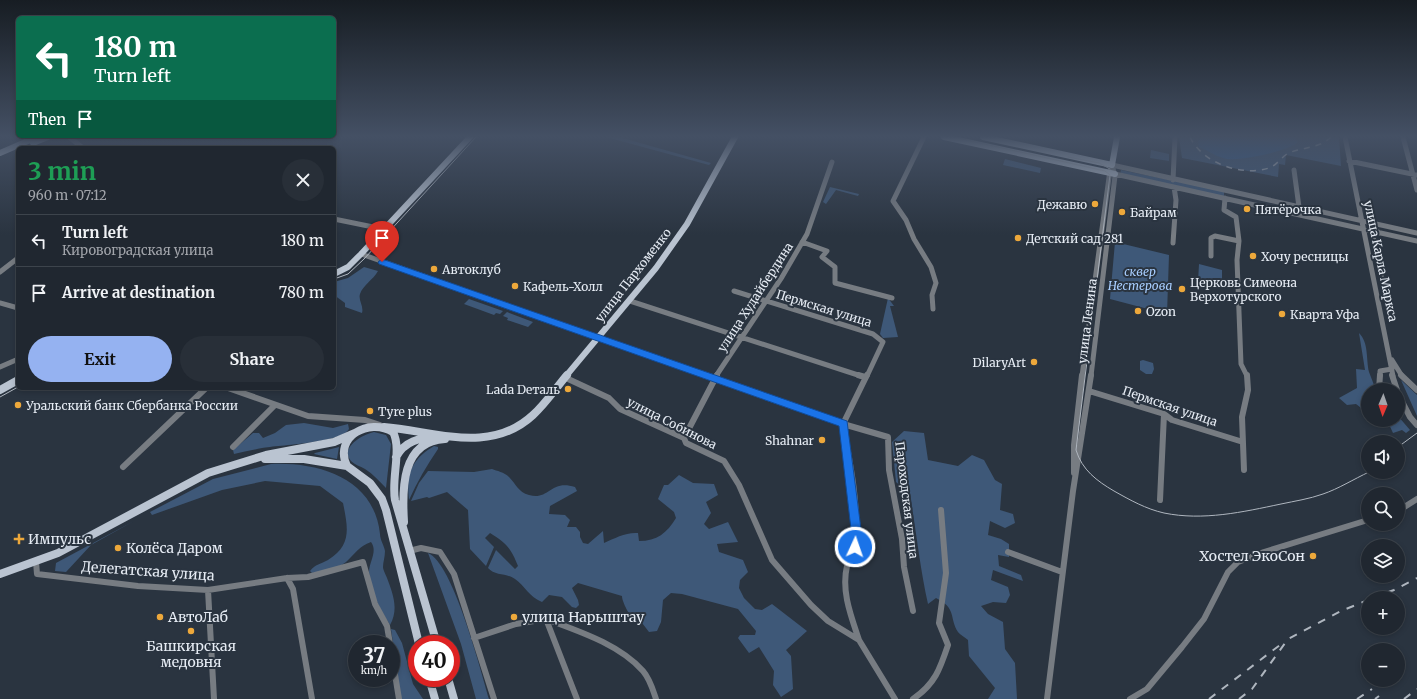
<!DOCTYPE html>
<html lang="en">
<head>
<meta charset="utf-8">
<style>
  body { margin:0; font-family:Merriweather,serif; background:#282f38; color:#f1f3f6; height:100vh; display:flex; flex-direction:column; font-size:15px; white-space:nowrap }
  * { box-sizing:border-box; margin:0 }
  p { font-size:13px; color:#a2a5ab }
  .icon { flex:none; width:22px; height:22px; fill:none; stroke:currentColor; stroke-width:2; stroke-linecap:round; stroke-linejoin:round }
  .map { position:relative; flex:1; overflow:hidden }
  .side { position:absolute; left:16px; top:146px; width:320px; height:244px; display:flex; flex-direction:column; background:#202730; border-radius:6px; box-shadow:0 2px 6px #0003,0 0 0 1px #3d444c }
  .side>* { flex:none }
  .hud { position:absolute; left:16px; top:16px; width:320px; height:122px; border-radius:6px; box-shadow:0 2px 6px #0003,0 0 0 1px #3d444c; background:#0b6e4f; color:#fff; overflow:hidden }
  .needle { width:26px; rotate:182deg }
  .fabs { position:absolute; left:1361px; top:383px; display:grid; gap:8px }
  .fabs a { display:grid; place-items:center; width:44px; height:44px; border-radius:50%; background:#202730; box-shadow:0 2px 6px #0003,0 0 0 1px #3d444c; font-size:20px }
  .speed { position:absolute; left:348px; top:635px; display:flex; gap:8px; font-size:20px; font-weight:700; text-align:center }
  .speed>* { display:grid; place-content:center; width:52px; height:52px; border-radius:50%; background:#202730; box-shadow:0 2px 6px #0003,0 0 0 1px #3d444c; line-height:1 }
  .speed small { font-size:10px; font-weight:400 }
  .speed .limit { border:6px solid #d22; background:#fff; color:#111 }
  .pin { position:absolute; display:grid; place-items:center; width:34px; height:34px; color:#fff; margin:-41px -17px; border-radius:50% 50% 50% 0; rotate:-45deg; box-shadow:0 0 4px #0007 }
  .pin .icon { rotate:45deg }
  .me { position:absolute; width:44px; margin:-22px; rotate:3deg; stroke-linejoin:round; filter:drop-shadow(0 0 3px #0008) }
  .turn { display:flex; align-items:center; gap:14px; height:84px; padding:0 12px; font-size:18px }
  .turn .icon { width:52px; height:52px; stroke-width:2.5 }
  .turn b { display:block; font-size:28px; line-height:34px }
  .then { display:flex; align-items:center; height:38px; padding:0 12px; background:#0003; gap:8px; font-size:15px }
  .round { display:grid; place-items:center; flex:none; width:42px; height:42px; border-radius:21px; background:#282f38 }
  .overview { display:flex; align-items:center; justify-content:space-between; height:68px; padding:0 12px }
  h1 { font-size:24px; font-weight:700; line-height:30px; color:#1e9e55 }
  .button { display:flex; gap:8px; margin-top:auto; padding:8px 12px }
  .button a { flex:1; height:46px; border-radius:24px; background:#95b2f1; color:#111; font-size:16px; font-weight:700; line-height:46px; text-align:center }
  .button a+a { background:#282f38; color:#f1f3f6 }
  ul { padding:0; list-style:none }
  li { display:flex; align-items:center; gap:12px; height:52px; padding:0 12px; border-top:1px solid #3d444c }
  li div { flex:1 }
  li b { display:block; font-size:15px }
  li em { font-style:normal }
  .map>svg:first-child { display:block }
</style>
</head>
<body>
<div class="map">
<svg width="1417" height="699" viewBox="0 0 1417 699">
  <rect width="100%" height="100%" fill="#2a3440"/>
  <path fill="#3e5878" d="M606,137H619L711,163L709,165Z
    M1179,137H1339L1341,166L1286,155L1285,165L1279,164L1278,177L1182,158Z
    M1151,150L1169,154V161L1150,158Z
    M1005,159L1041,168L1040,173L1003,165Z
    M1121,170L1224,191V197L1120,175Z
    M830,187L859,194L858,196L836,190L826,204L823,202Z
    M1115,242L1169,255L1167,314L1110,299Z
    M1199,264L1222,270V288L1198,282Z
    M364,267L378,271C373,280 363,285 360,294C358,300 364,306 362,313L345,307V303L334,295V282L348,278Z
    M888,298L894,306H890L898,337L883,338L880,334Z
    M469,299L503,311L500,314L496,313L494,315L464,304Z
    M507,312L533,322L528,327L507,320L508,318L503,316Z
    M1359,333C1369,343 1366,359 1369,372C1371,378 1374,383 1375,390H1368V418L1365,415V411L1356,404L1347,405L1339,398L1357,388L1356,369L1365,370Z
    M1143,360L1153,363L1154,369L1152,374H1146L1140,370V361Z
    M1401,380L1417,395V416Z
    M1398,416L1410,430L1406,433L1402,430L1393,433L1387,420H1398Z
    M304,423L333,428L348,424L349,429C341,443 279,445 262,448C253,450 243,452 234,454L233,450L253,433H259L263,438L275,433L286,425Z
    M904,431L924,433L928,460L958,466L972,455L984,460L995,480L1002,484L1000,510L1013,514L1015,523L1005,528L990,521L988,535L1001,539L1009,544V557L998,555L999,566L1021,575L1023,581L993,570L991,580L1008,587L1010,595L1006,603L993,602L981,606L988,614L1003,622L1005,649L1015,663L1017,699H988L995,688L969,656L968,640C965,637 960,635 958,632C949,618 957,608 936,598L928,604C920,568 916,530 910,494L896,482L892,442Z
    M374,432L386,435L391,444L386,488C379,481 373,474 365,469C360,466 355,465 351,461C339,447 364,434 374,432Z
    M434,446L438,447V449C427,465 417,482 409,500C406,474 411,460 434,446Z
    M339,447L337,459L314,454L315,453Z
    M271,464C319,462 374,478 380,534C380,540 384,545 385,551C385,557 383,562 383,567C383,570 386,575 387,578C393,594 399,609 390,625C380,609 370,591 369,572C369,562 378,551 371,542C359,546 355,554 346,562C337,569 323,571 312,573L310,571C315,564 321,564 328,560C352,545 348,528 343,503L320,486L265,481L222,490L152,515L150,512L213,479Z
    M492,469C497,471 504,472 509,477C516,484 518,492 529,495C549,501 550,479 575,487L577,491L550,506L549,514L565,515L570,520L567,527H576L580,532V537L583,543L588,544L603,531L604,543C615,538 626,532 638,533L639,541C657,541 667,533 676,518L674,512L658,499L664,485H668L679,475L693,483L714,484L718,495L706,502L711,513L704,524L709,529L728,522L738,542L717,544L719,552L743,560L748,572L740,580L739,588L744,598L755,609L762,610L772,604L807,631L786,650L791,656L793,689L781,697L773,685L774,671L759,647L749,653L738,638L740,635H755L756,631L738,609L682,594L671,593L663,600L661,622L657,631L649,632L639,619L635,620C630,617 622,602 622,596L578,583L572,588L578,600L579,605L576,608L572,607L562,597L549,595L542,602C529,597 525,586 515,579C507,573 495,576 488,568L496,550L515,569L518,566C511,548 506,543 490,533L485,538L494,547L486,566L470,549L468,510L447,492L429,498L427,497L411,501L419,483L428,471L474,472Z
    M134,521L91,545L66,572L55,571L56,563Z
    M428,553C453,563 481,671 489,699H476L461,644Z
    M391,629L395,630L402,643L413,684L423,699H401Z"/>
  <path fill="#336096" d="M1201,137H1295L1298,142C1290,151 1239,161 1227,159C1216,157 1209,151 1199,147L1198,141Z"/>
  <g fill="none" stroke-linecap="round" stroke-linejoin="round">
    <path stroke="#777c82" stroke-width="5" d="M69,137L83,148
      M924,137L893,201L906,220L914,239L931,267L936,283L932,295L933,309
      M1345,137L1393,376
      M1403,137L1417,190
      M1349,161L1417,175
      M1112,165L1417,233
      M1294,170L1299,207
      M1115,174L1417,241
      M1173,180L1175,137
      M1225,198L1224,210L1236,217L1239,241L1237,260L1241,364L1247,376
      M334,219L383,229
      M1378,232L1373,236L1384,290
      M802,242L827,251L822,257L835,267V283L892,298
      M1173,243L1176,200L1174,187
      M361,254L706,376
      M1211,256V238L1215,236L1239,241
      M0,272L18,258
      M734,291L873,334L883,342L867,376
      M630,301L861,376
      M0,303L18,308
      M1392,360L1402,376
      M0,367L16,360L18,361
      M716,376L782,277L807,234L832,162
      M1082,376L1110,170
      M1091,376L1115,176L1112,165
      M1380,376V371L1392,369"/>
    <path stroke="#777c82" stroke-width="6" d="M703,375L843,424L888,437L889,470L902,539L904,567L913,611
      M858,375L865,377
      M1392,375L1397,390
      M1401,375L1417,390
      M566,378L609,398L620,409L684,438L686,443L724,461L739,485L772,560L811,605L828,621L859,640L895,699
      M228,388L308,416L365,420L380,425
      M1379,390L1380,375
      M1089,391L1164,414L1172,420L1243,442
      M1398,394L1410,417L1417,425
      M843,424L867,375
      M843,424C849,459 857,494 856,530C856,543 850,553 847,566C841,591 851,616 859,640
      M684,438L717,375
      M233,447L275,405
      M123,467L206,388
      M1244,470L1242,417L1248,390L1247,375
      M1074,473V445L1082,375
      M1160,500L1164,414
      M1398,511L1417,499
      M409,551L421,548L440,552L454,574L494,699
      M1008,552L1062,572
      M36,562L37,574L138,586L208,590L287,578L308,577L363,562L375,604L387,626L390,644
      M287,578L293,589L312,699
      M208,590L214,699
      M546,619C578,631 619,644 643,671C650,679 653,690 656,699
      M546,619L577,699
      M474,638L516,624L546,619
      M391,650L399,699
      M913,699C935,684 940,669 948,645L939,623L946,573L941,510
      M1047,699L1073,491L1091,375
      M1130,699L1147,689L1182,647L1204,619L1228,572L1238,562L1264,552L1368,520"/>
    <path stroke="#bac4d1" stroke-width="6" d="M944,137L1115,174
      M983,137L1112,165L1117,137
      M33,143L48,137
      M0,153L37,137
      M334,274L348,267L361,254L470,137
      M566,376L656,268L687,224L735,137"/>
    <path stroke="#bac4d1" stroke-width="8" d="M0,390L18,380
      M384,427C435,431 490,455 533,415C546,403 556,388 567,375
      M396,457C405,441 419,438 436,437
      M265,459H304L347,466L370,483L382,499L386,510L419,644
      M347,466C333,437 369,417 393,432C402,449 391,479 395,500L437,644
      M404,522C402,490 401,441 445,439
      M0,574L58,553L208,473L266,455L334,442L355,433
      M429,678L435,699
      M448,678L454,699"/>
    <path stroke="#afb6bf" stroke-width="1" d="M953,137L1105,171L1110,175L1076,450C1082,470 1097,481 1114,491C1130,500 1146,509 1164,513C1203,521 1243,512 1281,504C1295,501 1309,499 1323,494C1338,489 1354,479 1369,472
      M1068,157L1099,163L1110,169
      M334,279L348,274L364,259L476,137
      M0,397L18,387
      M1398,447L1417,433"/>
    <path stroke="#afb6bf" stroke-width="1.5" stroke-dasharray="6 6" stroke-linecap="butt" d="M1190,137C1202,163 1242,177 1269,168C1278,165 1282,155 1291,152C1305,147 1320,148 1331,137"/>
    <path stroke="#afb6bf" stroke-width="2" stroke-dasharray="8 8" stroke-linecap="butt" d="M1372,598L1394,590L1417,578
      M1209,699L1280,645
      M1239,699L1252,689L1288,639L1341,611L1368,600
      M1357,699L1372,689
      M1375,699L1379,696
      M1404,699L1417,689"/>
  </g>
  <linearGradient id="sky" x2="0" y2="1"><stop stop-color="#171d23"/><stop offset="0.58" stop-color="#445064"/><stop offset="1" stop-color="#445064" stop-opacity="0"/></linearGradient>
  <rect width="1417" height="235" fill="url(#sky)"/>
  <path fill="#1a73e8" stroke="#114b97" d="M382,259L847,421L861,529L859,551L855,552L851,551L849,547L851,529L839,426L379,264L378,262Z"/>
  <g fill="#eda83b" stroke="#2a3440" stroke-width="1.5">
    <circle cx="1095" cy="204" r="4"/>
    <circle cx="1247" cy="209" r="4"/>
    <circle cx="1122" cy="212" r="4"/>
    <circle cx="1018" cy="238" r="4"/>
    <circle cx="1253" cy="256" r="4"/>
    <circle cx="434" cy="269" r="4"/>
    <circle cx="515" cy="286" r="4"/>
    <circle cx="1182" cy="289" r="4"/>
    <circle cx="1138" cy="311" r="4"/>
    <circle cx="1282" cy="314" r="4"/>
    <circle cx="1034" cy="362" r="4"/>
    <circle cx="568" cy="389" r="4"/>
    <circle cx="18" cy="405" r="4"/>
    <circle cx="370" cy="411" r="4"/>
    <circle cx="822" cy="440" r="4"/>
    <path d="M17 533h4v4h4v4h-4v4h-4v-4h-4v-4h4z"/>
    <circle cx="118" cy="548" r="4"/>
    <circle cx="1313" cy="556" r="4"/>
    <circle cx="160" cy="617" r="4"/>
    <circle cx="514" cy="617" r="4"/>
    <circle cx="191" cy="631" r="4"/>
  </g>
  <g text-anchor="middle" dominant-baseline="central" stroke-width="4" stroke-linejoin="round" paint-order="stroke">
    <g font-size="12" fill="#e6ecf4" stroke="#2a3440" text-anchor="start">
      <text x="1087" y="204" text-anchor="end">Дежавю</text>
      <text x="1255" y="209">Пятёрочка</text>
      <text x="1130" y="212">Байрам</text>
      <text x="1026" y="238">Детский сад 281</text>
      <text x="1261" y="256">Хочу ресницы</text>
      <text x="442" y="269">Автоклуб</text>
      <text x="1190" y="282">Церковь Симеона<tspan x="1190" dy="14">Верхотурского</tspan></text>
      <text x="523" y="286">Кафель-Холл</text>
      <text x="1146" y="311">Ozon</text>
      <text x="1290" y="314">Кварта Уфа</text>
      <text x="1026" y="362" text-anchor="end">DilaryArt</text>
      <text x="560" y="389" text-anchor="end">Lada Dеталь</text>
      <text x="26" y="405">Уральский банк Сбербанка России</text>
      <text x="378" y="411">Tyre plus</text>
      <text x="814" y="440" text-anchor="end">Shahnar</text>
    </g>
    <g font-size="12" fill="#e6ecf4" stroke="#2a3440">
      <text transform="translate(1381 261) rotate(78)">улица Карла Маркса</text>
      <text transform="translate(633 275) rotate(-52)">улица Пархоменко</text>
      <text transform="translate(755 297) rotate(-57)">улица Худайбердина</text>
      <text transform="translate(824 308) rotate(17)">Пермская улица</text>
      <text transform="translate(1087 321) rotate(-83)">улица Ленина</text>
      <text transform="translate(1170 406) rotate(19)">Пермская улица</text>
      <text transform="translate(672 423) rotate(27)">улица Собинова</text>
      <text transform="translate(907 500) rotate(83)">Пароходская улица</text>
    </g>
    <g font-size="12" font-style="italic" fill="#a8ceff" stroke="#2a3440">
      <text x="1140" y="271">сквер<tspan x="1140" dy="14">Нестерова</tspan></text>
    </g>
    <g font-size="14" fill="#e6ecf4" stroke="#2a3440" text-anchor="start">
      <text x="28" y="539">Импульс</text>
      <text x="126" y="548">Колёса Даром</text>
      <text x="1305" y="556" text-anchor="end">Хостел ЭкоСон</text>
      <text x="168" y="617">АвтоЛаб</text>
      <text x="522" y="617">улица Нарыштау</text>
      <text x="191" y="646" text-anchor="middle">Башкирская<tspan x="191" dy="16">медовня</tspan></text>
    </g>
    <g font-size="14" fill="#e6ecf4" stroke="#2a3440">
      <text transform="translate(148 571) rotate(4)">Делегатская улица</text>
    </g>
  </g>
</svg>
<div class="fabs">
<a><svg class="needle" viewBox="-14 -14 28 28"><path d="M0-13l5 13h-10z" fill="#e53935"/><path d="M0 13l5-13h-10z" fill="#a2a5ab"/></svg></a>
<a><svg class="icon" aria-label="sound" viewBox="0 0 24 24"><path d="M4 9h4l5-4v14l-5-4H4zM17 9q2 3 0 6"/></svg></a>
<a><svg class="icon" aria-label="search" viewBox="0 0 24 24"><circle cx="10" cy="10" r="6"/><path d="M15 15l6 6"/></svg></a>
<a><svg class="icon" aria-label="layers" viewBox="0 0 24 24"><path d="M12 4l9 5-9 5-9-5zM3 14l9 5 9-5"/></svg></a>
<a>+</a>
<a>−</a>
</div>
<div class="speed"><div>37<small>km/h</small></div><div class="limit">40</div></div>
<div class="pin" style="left:382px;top:262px;background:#d93025"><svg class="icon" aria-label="arrive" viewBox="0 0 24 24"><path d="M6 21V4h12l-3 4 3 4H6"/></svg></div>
<svg class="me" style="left:855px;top:547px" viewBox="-20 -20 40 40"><circle r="17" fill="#1a73e8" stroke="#fff" stroke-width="3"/><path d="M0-11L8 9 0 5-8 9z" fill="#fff"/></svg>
<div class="hud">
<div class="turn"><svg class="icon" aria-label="left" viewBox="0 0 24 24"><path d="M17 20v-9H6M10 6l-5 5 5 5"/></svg><div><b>180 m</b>Turn left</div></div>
<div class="then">Then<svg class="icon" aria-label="arrive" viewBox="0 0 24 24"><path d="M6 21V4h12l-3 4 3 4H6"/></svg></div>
</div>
<section class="side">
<div class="overview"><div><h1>3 min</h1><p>960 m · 07:12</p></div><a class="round"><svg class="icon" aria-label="close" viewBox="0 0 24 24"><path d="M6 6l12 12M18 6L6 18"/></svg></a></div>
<ul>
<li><svg class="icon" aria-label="left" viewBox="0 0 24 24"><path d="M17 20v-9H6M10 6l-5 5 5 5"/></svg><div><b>Turn left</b><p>Кировоградская улица</p></div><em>180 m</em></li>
<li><svg class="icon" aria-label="arrive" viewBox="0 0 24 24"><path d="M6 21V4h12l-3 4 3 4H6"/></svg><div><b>Arrive at destination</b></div><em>780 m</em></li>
</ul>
<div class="button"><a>Exit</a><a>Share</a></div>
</section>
</div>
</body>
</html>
